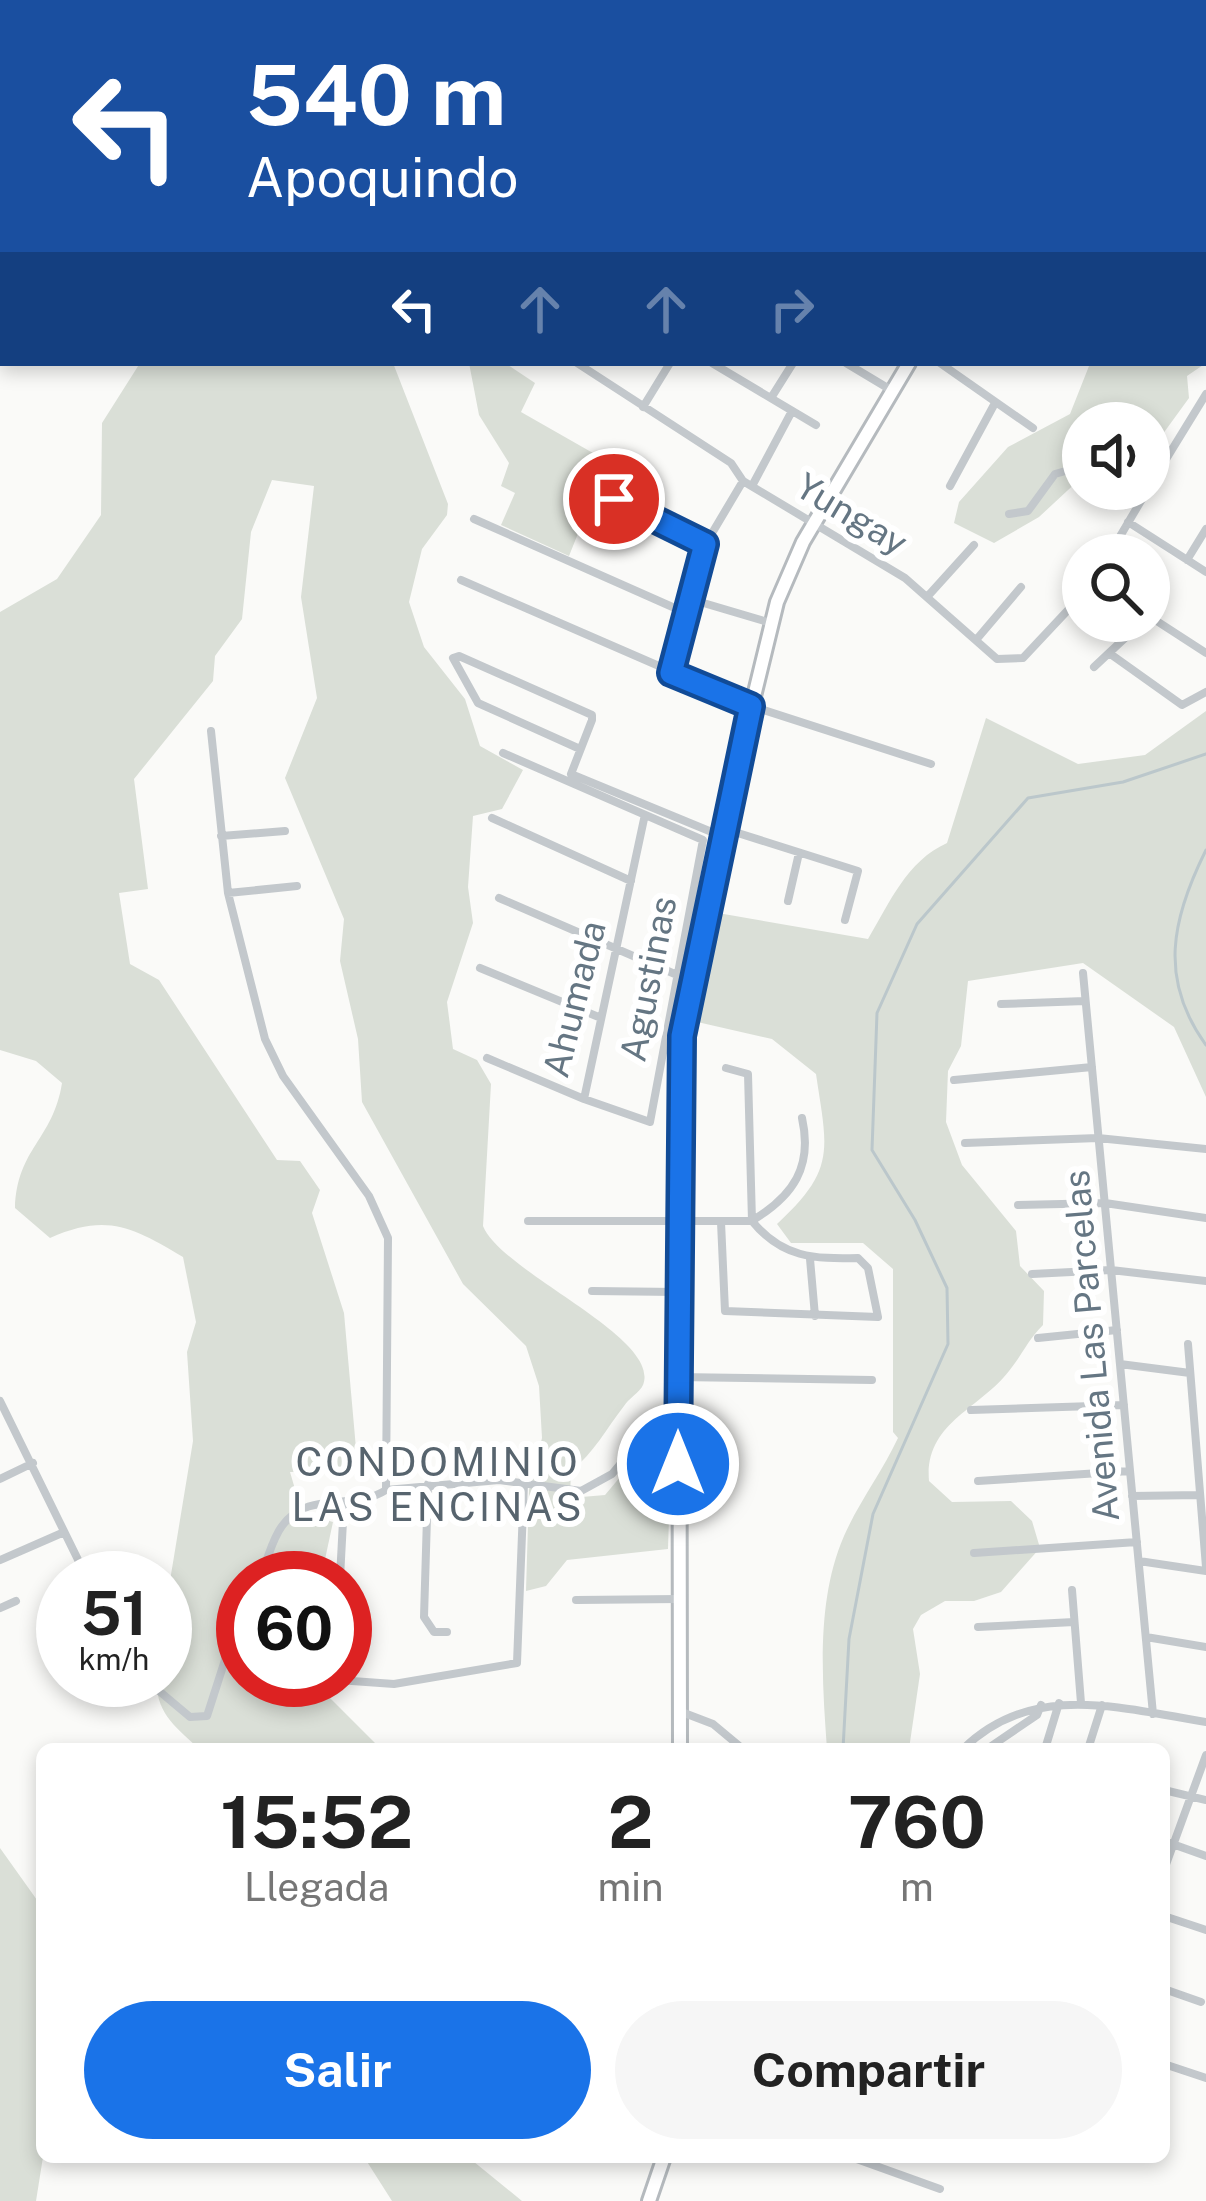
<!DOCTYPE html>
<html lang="es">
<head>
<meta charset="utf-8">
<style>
  body { margin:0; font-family:"Public Sans",sans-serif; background:#f6f6f6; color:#222; height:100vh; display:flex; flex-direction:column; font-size:45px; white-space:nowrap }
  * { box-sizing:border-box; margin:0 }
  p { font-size:39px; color:#767676 }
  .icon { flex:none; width:66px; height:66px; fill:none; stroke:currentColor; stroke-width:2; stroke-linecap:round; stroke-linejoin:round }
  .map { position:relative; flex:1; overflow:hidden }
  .side { position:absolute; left:36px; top:1743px; width:1134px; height:420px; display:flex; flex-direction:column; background:#fff; border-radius:18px; box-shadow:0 6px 18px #0003 }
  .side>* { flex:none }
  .banner { position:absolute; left:0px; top:0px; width:1206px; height:366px; box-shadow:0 6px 18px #0003; background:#1a4fa0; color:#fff; overflow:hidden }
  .buttons { position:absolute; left:1062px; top:402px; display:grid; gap:24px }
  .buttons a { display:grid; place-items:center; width:108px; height:108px; border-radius:50%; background:#fff; box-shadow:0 6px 18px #0003; font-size:60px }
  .speed { position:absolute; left:36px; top:1551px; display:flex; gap:24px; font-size:60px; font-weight:700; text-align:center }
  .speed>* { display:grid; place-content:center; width:156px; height:156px; border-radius:50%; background:#fff; box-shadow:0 6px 18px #0003; line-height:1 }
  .speed small { font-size:30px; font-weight:400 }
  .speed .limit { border:18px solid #d22; background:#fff; color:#111 }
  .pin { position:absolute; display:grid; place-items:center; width:102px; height:102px; color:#fff; margin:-51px; border:6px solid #fff; border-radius:50%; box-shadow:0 3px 12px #0007 }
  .me { position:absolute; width:132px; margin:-66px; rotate:0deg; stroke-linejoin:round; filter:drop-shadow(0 0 9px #0008) }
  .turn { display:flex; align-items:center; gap:42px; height:252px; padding:0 48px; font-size:54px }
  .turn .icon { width:156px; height:156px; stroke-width:2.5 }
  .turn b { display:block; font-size:84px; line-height:102px }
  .lanes { display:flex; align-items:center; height:114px; padding:0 48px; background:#0003; justify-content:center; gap:60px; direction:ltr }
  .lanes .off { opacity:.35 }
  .eta { display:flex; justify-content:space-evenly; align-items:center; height:204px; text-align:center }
  .eta b { font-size:72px; font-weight:700; line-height:84px }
  .action { display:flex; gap:24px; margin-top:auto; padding:24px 48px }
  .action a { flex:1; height:138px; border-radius:72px; background:#1a73e8; color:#fff; font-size:48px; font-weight:700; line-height:138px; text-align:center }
  .action a+a { background:#f6f6f6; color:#222 }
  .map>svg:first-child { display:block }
</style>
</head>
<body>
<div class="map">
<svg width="1206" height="2201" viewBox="0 0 1206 2201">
  <rect width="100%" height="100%" fill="#fafaf8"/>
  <path fill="#dadfd7" d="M387,0H774L776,3H385Z
    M1206,309V363L1187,376L1189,398L1149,453V423H1083V442L1072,462L1081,478L1039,517L994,543L954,523L959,502L1008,447L1070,414L1089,366L1203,363Z
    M140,363H393L448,504L447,515L422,549L409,602L424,647L465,699L480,746L523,770L502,809L473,816L468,887L473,923L447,1002L453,1049L477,1060L491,1084L483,1226C502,1273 662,1337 643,1385C640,1392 628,1399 624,1406C606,1429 594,1453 571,1471L570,1498L605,1495L662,1427H672L668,1549L567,1560L546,1586L526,1591L529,1490L542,1438L539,1386L526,1346L463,1284L362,1102L358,1039L340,961L344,919L285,778L317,698L301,597L314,486L272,480L251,532L242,619L215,656L213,681L134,779L148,889L119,893L130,964L159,980L277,1160L300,1161L320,1190L312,1213L344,1313L358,1471L290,1472L302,1513L333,1522L321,1578H243V1680H312L381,1749H199C177,1728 155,1713 157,1680H165V1611L193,1441L187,1352L196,1322L183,1257C132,1227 107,1213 50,1238L15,1208C17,1148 53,1140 62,1083L36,1061L0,1050V612L57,579L101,515L102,423Z
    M469,363H505L535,383L521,412L607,461L569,556L501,525L515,493L501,486L509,463L479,415Z
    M1206,711V1097L1174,1027L1083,963L968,981L961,1046L948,1071L946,1122L962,1165L1016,1231L1020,1266L1044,1291L1043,1325C1028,1340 1022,1355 1009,1371C980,1409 924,1423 929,1481L952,1502L1011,1501L1032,1521L1040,1548L1001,1592L974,1601H945L921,1615L913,1629L920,1674L909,1749H827C822,1680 816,1600 844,1536C859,1502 882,1472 898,1438L893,1432V1269L863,1243H791L777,1224C837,1169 827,1149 816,1074L772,1039L693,1021L718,913L868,939C890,902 907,861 947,843L986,718L1078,764L1145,755Z
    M0,1848L42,1907L43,2157L36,2201H0Z
    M364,2157H468L522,2201H392Z"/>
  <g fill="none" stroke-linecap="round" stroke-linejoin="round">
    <path stroke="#bbc7cb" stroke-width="3" d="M1206,850C1172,918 1158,979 1206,1045
      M843,1749L849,1639L873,1514L948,1344L947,1288L915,1220L872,1150L877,1013L917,924L1028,798L1123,782L1206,754"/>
    <defs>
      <path id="secondary" d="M978,3L979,0"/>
      <path id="primary" d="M1122,3L1124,0
        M680,1749L679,1071L688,997L720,836L777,602L803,542L909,363
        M649,2201L664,2157"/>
    </defs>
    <use href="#secondary" stroke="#b3babf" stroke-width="16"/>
    <use href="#primary" stroke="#b5babe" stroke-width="18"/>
    <path stroke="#c3c8cc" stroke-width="8" d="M814,0L819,3
      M1196,0L1201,3
      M1086,3L1088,0
      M1203,76L1206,73
      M1203,171L1206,173
      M1203,252L1206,255
      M577,363L731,463L743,481L905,578L997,659L1023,658L1083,594
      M712,363L816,425
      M846,363L891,390
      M940,363L1033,428
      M771,398L793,363
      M643,407L670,363
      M752,486L792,411
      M950,486L995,403
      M1149,487L1206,394
      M1124,489L1141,500
      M614,499L705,545
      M1009,514L1028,511L1055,474L1083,466
      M474,519L686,613
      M1128,522L1206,572
      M1109,555L1148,489
      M1187,560L1206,529
      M461,580L751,706L931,764
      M927,597L974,545
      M690,599L771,623
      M1149,616L1206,653
      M1100,621L1126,637L1138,621
      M976,640L1021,587
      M1109,653L1182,705L1206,692
      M1094,667L1126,637
      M671,673L705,545L743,481
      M211,731L228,893L265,1039L283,1076L369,1196L388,1238L386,1490L499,1480L581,1491L612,1474L655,1423L678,1418
      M580,749L478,703L453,658L459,656L592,715V720L571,774L719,835
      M503,753L703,840L650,1122L584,1099
      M492,818L631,881
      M722,828L858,871L845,920
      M221,836L285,831
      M228,893L297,886
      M499,898L691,981
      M788,901L799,853
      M480,968L601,1018
      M1083,973L1153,1714
      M1001,1004L1085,1001
      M487,1058L584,1099L644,819
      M726,1068L748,1074L752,1221
      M954,1080L1092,1067
      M965,1143L1098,1138L1206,1149
      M1018,1205L1105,1203L1206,1218
      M753,1220C793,1196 813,1167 802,1118
      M528,1221H752C782,1258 814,1259 858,1258L868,1268L878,1317L725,1311L721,1222
      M810,1259L815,1316
      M1032,1274L1111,1270L1206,1281
      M592,1291L677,1292
      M1038,1338L1117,1330
      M1188,1344L1206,1567
      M1120,1364L1190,1373
      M677,1377L872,1380
      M0,1401L87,1578
      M971,1410L1124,1405
      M0,1479L33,1463
      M978,1481L1130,1471
      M428,1484L424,1617L434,1632H447
      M1132,1496L1200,1495
      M974,1553L1137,1542
      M0,1560L62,1533
      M1139,1561L1206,1571
      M259,1578C268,1561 271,1541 282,1526C309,1489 352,1512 386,1490
      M340,1578L344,1502
      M1072,1590L1081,1703
      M576,1600L679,1599
      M0,1608L16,1601
      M978,1627L1074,1622
      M1146,1637L1206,1647
      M146,1680L190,1717L207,1716L243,1604
      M338,1680L394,1684L517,1663L524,1483
      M679,1711L713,1724L743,1749
      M963,1749C1032,1681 1120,1708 1206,1722
      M987,1749L1037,1715L1041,1705
      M1045,1749L1059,1703
      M1088,1749L1102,1705
      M1164,1790L1206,1800
      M1164,1841L1206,1856
      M1164,1870L1206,1755
      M1164,1916L1206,1930
      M1164,1989L1201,2002
      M1164,2064L1206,2078
      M851,2157L940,2189"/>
    <use href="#secondary" stroke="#fff" stroke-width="10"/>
    <use href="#primary" stroke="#fff" stroke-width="12"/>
  </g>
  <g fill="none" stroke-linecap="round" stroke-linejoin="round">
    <defs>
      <path id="route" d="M614,499L705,544L671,673L751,706L682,1036L678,1464"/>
    </defs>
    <use href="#route" stroke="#114b97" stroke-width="30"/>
    <use href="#route" stroke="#1a73e8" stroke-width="21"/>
  </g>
  <g text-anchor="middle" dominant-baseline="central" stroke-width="12" stroke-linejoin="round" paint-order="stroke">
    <g font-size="36" fill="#657683" stroke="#fff">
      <text transform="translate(852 514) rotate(31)">Yungay</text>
      <text transform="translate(648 979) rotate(-79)">Agustinas</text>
      <text transform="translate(574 999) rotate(-76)">Ahumada</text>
      <text transform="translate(1091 1346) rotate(-95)">Avenida Las Parcelas</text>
    </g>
    <g font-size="39" letter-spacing="3" fill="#57646e" stroke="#fff">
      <text x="438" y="1462">CONDOMINIO<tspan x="438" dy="45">LAS ENCINAS</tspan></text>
    </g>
  </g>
</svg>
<div class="buttons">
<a><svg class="icon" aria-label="sound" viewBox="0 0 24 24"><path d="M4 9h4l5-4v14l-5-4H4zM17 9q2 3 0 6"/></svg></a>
<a><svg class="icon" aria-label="search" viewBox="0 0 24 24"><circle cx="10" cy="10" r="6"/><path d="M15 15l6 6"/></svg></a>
</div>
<div class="speed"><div>51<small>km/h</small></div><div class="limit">60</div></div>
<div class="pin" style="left:614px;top:499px;background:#d93025"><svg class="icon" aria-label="arrive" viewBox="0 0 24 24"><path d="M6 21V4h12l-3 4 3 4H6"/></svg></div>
<svg class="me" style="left:678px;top:1464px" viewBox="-20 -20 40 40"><circle r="17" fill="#1a73e8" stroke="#fff" stroke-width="3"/><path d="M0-11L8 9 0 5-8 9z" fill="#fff"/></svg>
<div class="banner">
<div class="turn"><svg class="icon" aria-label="left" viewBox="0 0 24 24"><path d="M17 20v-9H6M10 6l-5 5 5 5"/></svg><div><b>540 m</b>Apoquindo</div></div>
<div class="lanes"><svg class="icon" aria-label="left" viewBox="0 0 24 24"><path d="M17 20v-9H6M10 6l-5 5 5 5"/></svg><svg class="icon off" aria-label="ahead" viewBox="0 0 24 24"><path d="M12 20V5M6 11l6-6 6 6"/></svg><svg class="icon off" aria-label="ahead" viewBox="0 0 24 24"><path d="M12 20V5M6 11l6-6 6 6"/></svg><svg class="icon off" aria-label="right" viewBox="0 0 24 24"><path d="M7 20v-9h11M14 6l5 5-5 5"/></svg></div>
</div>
<section class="side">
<div class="eta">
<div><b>15:52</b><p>Llegada</p></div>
<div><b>2</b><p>min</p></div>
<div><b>760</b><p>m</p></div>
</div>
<div class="action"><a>Salir</a><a>Compartir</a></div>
</section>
</div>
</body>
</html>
